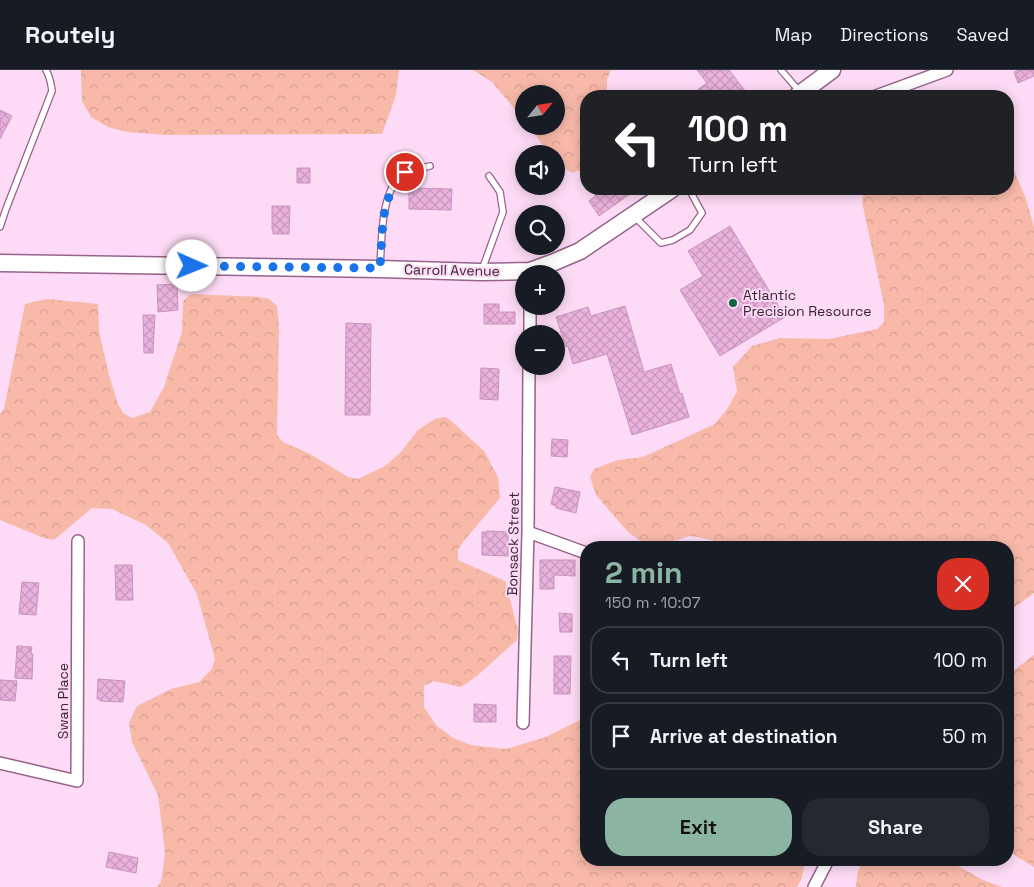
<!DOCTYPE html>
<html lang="en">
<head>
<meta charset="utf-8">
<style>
  body { margin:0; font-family:"Space Grotesk",sans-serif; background:#242831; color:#f1f3f6; height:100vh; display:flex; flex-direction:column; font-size:19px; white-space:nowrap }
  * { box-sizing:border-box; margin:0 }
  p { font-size:16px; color:#9ea1a6 }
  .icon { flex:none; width:28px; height:28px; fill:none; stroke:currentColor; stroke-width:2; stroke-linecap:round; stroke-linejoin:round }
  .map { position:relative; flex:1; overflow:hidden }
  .side { position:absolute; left:580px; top:471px; width:434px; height:325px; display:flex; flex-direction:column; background:#171b24; border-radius:20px; box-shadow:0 2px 12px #0003 }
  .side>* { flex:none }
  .top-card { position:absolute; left:580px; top:20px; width:434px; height:105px; border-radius:20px; box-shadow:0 2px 12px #0003; background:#202124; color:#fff; overflow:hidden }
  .needle { width:32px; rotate:60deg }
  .buttons { position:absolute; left:515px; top:15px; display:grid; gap:10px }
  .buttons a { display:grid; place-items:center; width:50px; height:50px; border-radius:50%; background:#171b24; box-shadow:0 2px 12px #0003; font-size:25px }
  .pin { position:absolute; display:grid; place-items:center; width:42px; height:42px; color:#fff; margin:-21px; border:2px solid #fff; border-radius:50%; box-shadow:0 1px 5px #0007 }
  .me { position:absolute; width:55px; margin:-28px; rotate:91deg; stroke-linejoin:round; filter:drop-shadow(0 0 4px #0008) }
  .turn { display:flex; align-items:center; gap:18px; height:105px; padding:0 25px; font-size:22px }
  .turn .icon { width:65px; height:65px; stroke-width:2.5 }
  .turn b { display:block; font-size:35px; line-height:42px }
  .round { display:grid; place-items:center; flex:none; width:52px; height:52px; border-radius:20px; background:#242831 }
  .head { display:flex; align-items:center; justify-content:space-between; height:85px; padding:0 25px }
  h1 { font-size:30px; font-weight:700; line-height:38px; color:#8cb4a2 }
  .primary-button { display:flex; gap:10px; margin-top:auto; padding:10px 25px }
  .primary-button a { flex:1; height:58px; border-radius:20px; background:#8cb4a2; color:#111; font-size:20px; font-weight:700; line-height:58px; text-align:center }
  .primary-button a+a { background:#242831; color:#f1f3f6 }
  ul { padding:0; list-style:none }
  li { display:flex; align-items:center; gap:15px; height:68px; margin:0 10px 8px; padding:0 15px; border:2px solid #363941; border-radius:20px }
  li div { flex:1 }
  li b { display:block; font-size:19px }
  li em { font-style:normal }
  header { display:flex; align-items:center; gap:30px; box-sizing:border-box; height:70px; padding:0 25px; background:#171b24; border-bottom:1px solid #363941 }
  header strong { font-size:24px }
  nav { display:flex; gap:28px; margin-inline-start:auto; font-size:18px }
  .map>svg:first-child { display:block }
</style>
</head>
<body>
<header>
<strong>Routely</strong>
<nav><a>Map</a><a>Directions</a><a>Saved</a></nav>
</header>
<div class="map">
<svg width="1034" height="817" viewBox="0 0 1034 817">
  <defs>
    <pattern id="forest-crowns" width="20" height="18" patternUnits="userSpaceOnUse" patternTransform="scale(1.25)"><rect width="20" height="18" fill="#f8b9a9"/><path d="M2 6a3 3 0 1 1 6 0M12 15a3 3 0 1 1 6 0" fill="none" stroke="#d59f92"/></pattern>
    <pattern id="building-cross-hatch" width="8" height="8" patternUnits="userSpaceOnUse" patternTransform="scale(1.25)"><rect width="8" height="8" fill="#e9b1dc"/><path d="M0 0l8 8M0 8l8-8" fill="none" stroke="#c998bd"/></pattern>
  </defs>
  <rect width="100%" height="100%" fill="#fddaf5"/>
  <path fill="url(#forest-crowns)" d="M81,0H399L396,25L382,64L166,65L127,62L108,57L91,47L82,31Z
    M473,0H611L607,9V26H586V98L572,103L556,94V84H549L529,56H556V24H524V50L492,12Z
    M1008,86L1026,129L1034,157V523L1008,542V478H779L777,476L774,478L725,477L718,472L698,467L689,466L657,477H649L628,462L596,425L590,407L594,399L618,390L643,387L715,354L728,338L737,321L733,297L752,276L780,268L829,269L877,259L884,252V234L862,132L863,122L866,119H1008Z
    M191,224L259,227L269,229L277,236L279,257L277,365L283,372L310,384L348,407L358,409L385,396L400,383L418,360L435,349L444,347L449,349L484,381L498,407L500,428L463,472L458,480V490L505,511L518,560L517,570L477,606L461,617L433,611L424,616V637L436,655L453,668L471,675L506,679L546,667L580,650L586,641V790H805L802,808L797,817H157L161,812L165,783L158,725L132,672L129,653L137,636L171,619L199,612L212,599L215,589L197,524L168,473L146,455L112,439L92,438L54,470L44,468L0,450V344L4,339L25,234L47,229L98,234L99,261L109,305L118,334L123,343L132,348L150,342L164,317L182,262L183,231Z
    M1034,585V797L1008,781V605Z
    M862,790H947L983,810L1002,817H856L857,805Z"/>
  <path fill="url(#building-cross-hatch)" stroke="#c994be" d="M697,0H729L746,22L740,26H689L707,13Z
    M1019,0H1034V6L1018,13L1014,2Z
    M0,40L12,46L0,69Z
    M297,98H310V113H297Z
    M409,118L452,119L451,140L409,139Z
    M591,119H637L599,146L589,131L596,126Z
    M272,136H290L289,164H273V160H272Z
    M730,156L785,247L720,286L680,220L703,206L688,181Z
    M177,214L178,240L158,242L157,215Z
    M484,234H499V242H515V254H484Z
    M625,236L644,302L671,294L680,324L682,323L689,347L632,365L607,284L573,294L568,276L566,277L556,247L588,237L591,246Z
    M143,245H155L153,283H144Z
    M346,253L371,254L370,345H345Z
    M481,298L499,299L498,330L480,329Z
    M552,369L568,370L567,387L551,386Z
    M555,417L580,422L576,443L556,438V436L551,434Z
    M486,461L508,462V486L482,485V462H486Z
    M540,490H575V506L554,505V519H540Z
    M115,495H132L133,530H116Z
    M22,512L39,513L36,545L19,544Z
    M559,543L572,544V562H560Z
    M17,576L32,577L31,584H33L32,609L15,608Z
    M554,586H571L570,624H554Z
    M98,609L125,611L123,632L100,631V629H97Z
    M0,610L17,611L15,631L0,630Z
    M474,634L496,635V652H474Z
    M109,782L138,788L136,803L106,797Z"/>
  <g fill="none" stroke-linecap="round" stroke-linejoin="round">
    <defs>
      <path id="lane" d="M781,0L800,22
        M635,147L661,173L673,170L690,160L702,143L689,119
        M0,157L6,139L52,21C51,13 50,7 46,0
        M380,197C382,170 380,120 404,103C411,99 423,98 430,96
        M482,200L503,142L500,122L489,106"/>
      <path id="street" d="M876,26L947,0
        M530,264V236
        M528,462L586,483
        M523,653L528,462L529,296
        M0,693L77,711L78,471
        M814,817L828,790"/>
      <path id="secondary" d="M797,26L832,0
        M0,193L380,199L481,202L530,201L552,193L580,181L672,119"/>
    </defs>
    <use href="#lane" stroke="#96638b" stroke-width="8"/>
    <use href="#street" stroke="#96638b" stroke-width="14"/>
    <use href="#secondary" stroke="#96638b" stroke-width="19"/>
    <use href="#lane" stroke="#fff" stroke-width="5.5"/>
    <use href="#street" stroke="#fff" stroke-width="11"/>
    <use href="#secondary" stroke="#fff" stroke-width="16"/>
  </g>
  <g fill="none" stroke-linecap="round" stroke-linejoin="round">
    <path stroke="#1a73e8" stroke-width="9" stroke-dasharray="0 16.2" d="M192,196L380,198L383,148L392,116L405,102"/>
  </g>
  <circle fill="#10683b" stroke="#fddaf5" stroke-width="2" cx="733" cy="233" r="5"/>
  <g text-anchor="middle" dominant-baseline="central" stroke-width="4" stroke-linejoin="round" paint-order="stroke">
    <g font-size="14" fill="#382334" stroke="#fddaf5">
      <text transform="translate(452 200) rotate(1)">Carroll Avenue</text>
      <text transform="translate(513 474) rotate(-89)">Bonsack Street</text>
      <text transform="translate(63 631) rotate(-90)">Swan Place</text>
    </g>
    <g font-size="14" fill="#382334" stroke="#fddaf5" text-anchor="start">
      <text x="743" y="225">Atlantic<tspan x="743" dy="16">Precision Resource</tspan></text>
    </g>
  </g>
</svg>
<div class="buttons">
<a><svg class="needle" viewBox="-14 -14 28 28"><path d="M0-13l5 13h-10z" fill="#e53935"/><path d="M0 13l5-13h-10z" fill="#9ea1a6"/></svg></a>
<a><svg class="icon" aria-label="sound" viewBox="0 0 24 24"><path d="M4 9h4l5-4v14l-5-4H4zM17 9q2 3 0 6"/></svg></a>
<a><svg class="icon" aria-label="search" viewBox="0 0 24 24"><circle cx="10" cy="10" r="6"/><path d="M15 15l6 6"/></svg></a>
<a>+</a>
<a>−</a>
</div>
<div class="pin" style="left:405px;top:102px;background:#d93025"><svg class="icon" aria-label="arrive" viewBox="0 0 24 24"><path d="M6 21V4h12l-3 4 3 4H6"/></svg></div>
<svg class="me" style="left:192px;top:196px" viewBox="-20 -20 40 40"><circle r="19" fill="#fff"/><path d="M0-13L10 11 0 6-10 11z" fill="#1a73e8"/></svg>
<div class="top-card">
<div class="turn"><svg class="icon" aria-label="left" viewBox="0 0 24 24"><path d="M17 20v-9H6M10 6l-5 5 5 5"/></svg><div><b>100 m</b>Turn left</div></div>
</div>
<section class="side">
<div class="head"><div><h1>2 min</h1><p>150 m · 10:07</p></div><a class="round" style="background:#d93025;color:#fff"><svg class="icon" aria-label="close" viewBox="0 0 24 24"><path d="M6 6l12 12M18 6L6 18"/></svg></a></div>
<ul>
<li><svg class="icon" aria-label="left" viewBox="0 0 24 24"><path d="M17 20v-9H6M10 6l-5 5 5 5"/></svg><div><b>Turn left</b></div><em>100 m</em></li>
<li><svg class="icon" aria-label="arrive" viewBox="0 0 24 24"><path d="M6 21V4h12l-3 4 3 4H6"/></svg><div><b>Arrive at destination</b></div><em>50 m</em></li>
</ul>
<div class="primary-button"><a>Exit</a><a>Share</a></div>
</section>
</div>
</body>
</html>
